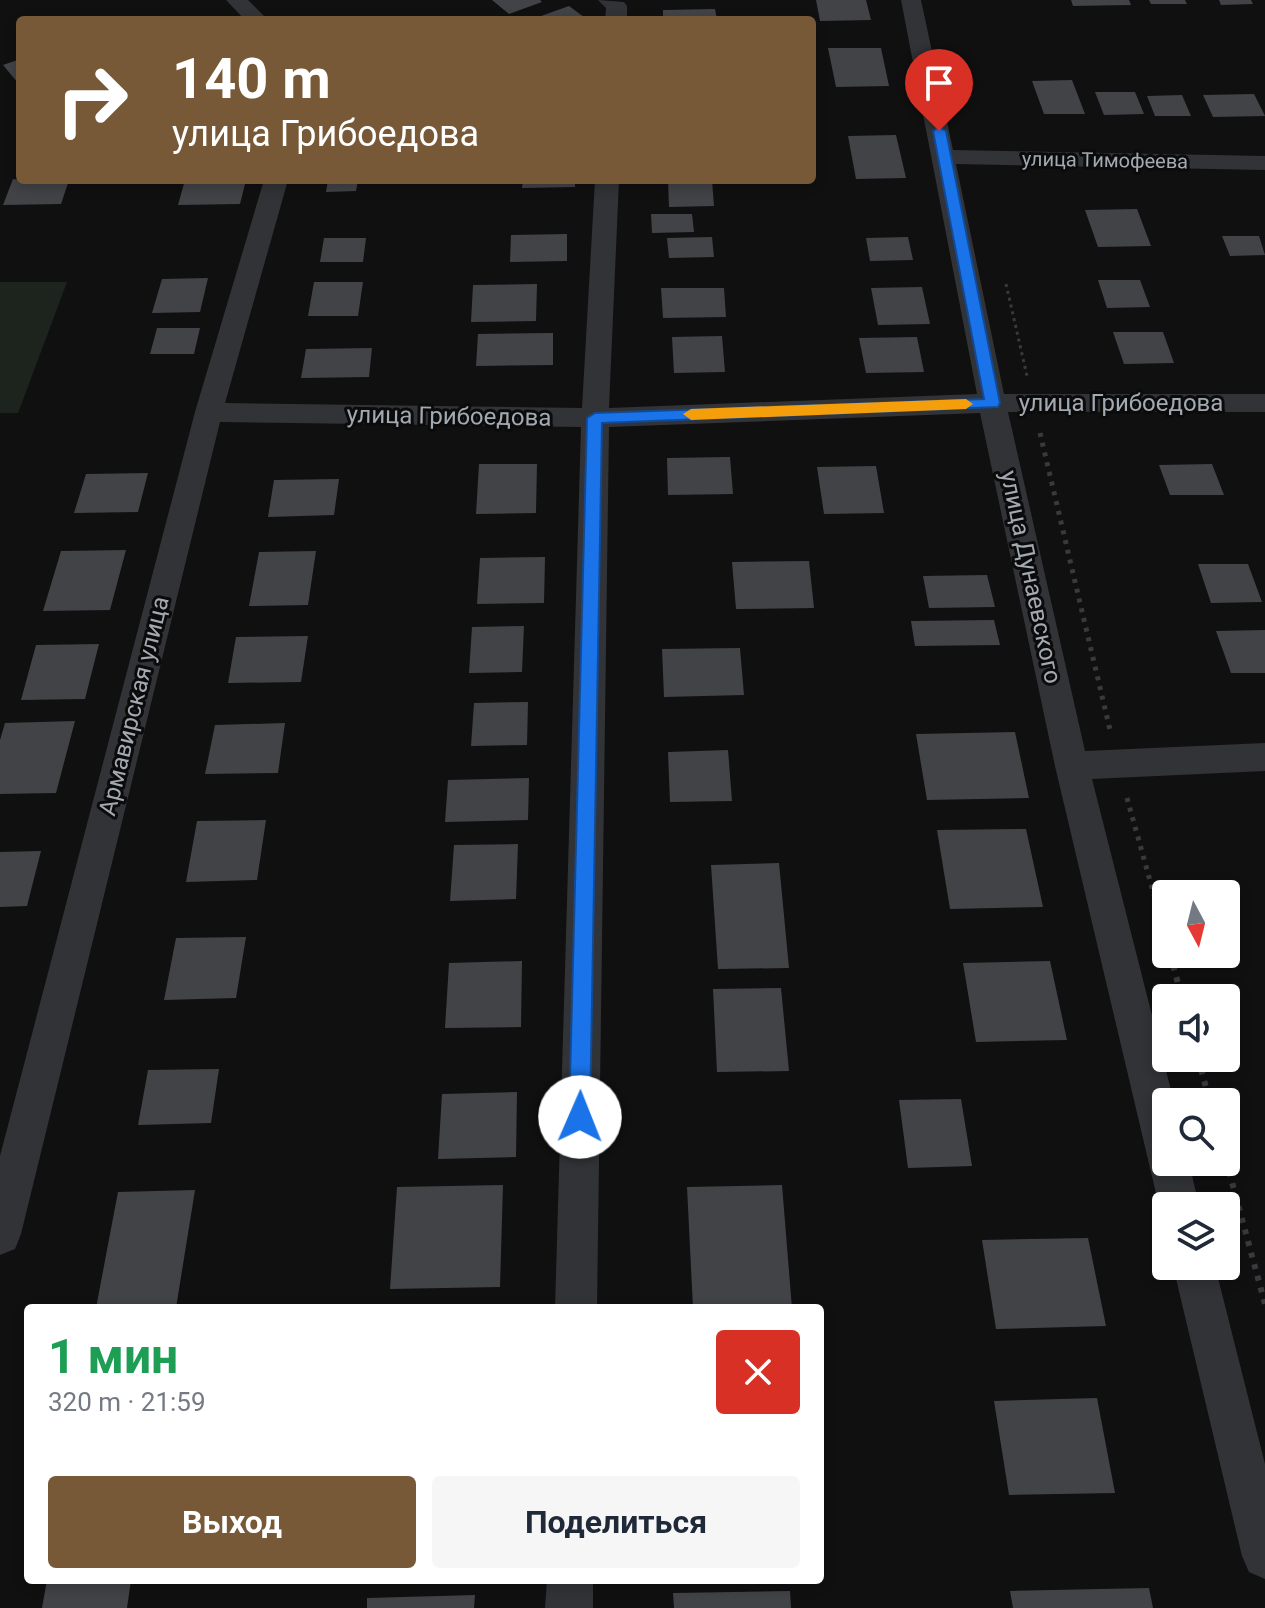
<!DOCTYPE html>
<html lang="ru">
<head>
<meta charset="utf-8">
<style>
  body { margin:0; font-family:Roboto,sans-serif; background:#f6f6f7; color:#1f2937; height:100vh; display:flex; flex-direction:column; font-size:30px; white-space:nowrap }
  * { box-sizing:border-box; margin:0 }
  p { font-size:26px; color:#747a83 }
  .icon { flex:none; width:44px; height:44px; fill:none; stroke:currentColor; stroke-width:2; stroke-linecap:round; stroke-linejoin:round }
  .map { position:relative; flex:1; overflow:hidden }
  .details { position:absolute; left:24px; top:1304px; width:800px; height:280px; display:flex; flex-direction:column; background:#fff; border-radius:8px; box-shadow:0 4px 12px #0003 }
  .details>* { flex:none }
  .top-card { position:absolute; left:16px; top:16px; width:800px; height:168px; border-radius:8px; box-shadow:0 4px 12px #0003; background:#775837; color:#fff; overflow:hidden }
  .needle { width:52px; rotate:173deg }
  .buttons { position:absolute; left:1152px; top:880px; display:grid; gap:16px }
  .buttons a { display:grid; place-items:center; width:88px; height:88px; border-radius:8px; background:#fff; box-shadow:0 4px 12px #0003; font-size:40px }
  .pin { position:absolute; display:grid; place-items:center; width:68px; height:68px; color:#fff; margin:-82px -34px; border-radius:50% 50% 50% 0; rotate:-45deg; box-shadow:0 0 8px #0007 }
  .pin .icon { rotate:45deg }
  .me { position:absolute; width:88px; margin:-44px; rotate:1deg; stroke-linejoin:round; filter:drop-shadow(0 0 6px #0008) }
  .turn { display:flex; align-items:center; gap:28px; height:168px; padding:0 24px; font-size:36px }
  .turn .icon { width:104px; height:104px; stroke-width:2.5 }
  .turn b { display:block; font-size:56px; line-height:68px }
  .round { display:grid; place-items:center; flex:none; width:84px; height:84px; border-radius:8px; background:#f6f6f7 }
  .headline { display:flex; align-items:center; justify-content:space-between; height:136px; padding:0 24px }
  h1 { font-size:48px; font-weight:700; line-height:60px; color:#1e9e55 }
  .action { display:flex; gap:16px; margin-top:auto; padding:16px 24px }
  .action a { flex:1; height:92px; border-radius:8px; background:#775837; color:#fff; font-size:32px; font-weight:700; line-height:92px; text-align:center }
  .action a+a { background:#f6f6f7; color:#1f2937 }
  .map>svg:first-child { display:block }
</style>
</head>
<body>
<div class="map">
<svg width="1265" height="1608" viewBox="0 0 1265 1608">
  <rect width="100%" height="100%" fill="#101011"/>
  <path fill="#1d241d" d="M0,282H67L18,413H0Z"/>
  <path fill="#414347" d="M492,0H540L542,2L509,14Z
    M816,0H866L871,20L820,21Z
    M1071,0H1129L1131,5L1073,6Z
    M1149,0H1185L1187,4H1151Z
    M1219,0H1251L1253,4L1221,5Z
    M569,6L588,20H547L541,16Z
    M715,9L717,20H663V10Z
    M828,48H881L889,86L836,87Z
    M20,59V83H18L3,65Z
    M1072,80L1085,114H1044L1032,81Z
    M1095,92H1135L1144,114L1104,115Z
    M1254,94L1265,116L1213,117L1203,95Z
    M1182,95L1191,116H1155L1147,96Z
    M896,135L906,178L856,179L848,136Z
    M13,179L20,180H69L61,204L3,205Z
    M185,180H246L240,204L178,205Z
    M328,180H358L356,191L326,192Z
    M523,180H575V187L522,188Z
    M668,180H712L714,206L669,207Z
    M1137,209L1151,246L1098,247L1085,210Z
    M651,214H692L694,232L652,233Z
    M567,234V261L510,262L511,235Z
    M1222,236H1259L1265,255L1230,256Z
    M712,237L714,257L669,258L667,238Z
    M908,237L913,260L870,261L866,238Z
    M324,238H366L363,262H320Z
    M208,278L200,312L152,313L162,279Z
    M1098,280H1140L1150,307L1107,308Z
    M314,282H363L358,316H308Z
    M537,284L536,321L471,322L473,285Z
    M922,287L930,324L878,325L871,288Z
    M661,288H724L726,317L663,318Z
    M157,328H200L194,354H150Z
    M1113,332H1163L1174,363L1124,364Z
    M553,333V365L476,366L478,334Z
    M722,336L725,372L674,373L672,337Z
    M917,337L924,372L866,373L859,338Z
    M372,348L369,377L301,378L306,349Z
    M730,457L733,494L668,495L667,458Z
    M479,464H537L536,513L476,514Z
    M1212,464L1224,495H1170L1159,465Z
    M876,466L884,513L824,514L817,467Z
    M148,473L138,512L74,513L86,474Z
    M339,479L334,515L268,517L274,480Z
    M126,550L110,610L43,611L61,551Z
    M316,551L308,605L249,606L259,552Z
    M545,557L544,603L477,604L480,558Z
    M809,561L814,608L736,609L732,562Z
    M1198,564H1248L1262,602L1211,603Z
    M987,575L995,607L929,608L923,576Z
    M994,620L1000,645L915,646L911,621Z
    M524,626L522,672L469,673L472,627Z
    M1265,630V673H1231L1216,631Z
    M308,636L301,682L228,683L236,637Z
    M99,644L85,699L21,700L36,645Z
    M740,648L744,695L664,697L662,649Z
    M528,702L527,745L471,746L474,703Z
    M75,721L56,793L0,794V740L5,723Z
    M285,723L278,773L205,774L215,725Z
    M1015,732L1029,798L927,800L916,734Z
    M728,750L732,801L670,802L668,752Z
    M529,778L528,820L445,822L448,780Z
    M266,820L257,880L186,882L197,821Z
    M1026,829L1043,907L950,909L937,830Z
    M518,844L516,899L450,901L454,845Z
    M41,851L27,906L0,907V852Z
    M779,863L789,968L718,969L711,865Z
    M246,937L236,998L164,1000L176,938Z
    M522,961L521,1027L445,1028L449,963Z
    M1050,961L1067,1040L976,1042L963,963Z
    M781,988L789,1071L717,1072L713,989Z
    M219,1069L211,1123L138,1125L148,1070Z
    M517,1092L516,1157L438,1159L442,1094Z
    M961,1099L972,1166L908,1168L899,1100Z
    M503,1185L500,1287L390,1289L397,1187Z
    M782,1185L792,1308H693L687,1187Z
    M195,1190L176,1308H96L118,1192Z
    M1088,1238L1106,1326L996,1329L982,1240Z
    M1097,1398L1115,1493L1009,1495L994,1401Z
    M47,1580H131L127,1608H42Z
    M1149,1588L1153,1608H1013L1010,1591Z
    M790,1591L791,1608H674L673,1593Z
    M475,1595L474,1608H367V1598Z"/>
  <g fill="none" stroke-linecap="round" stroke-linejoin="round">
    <path stroke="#383a3d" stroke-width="3" stroke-dasharray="3 4" stroke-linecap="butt" d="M1006,284L1027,376"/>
    <path stroke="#383a3d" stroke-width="5" stroke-dasharray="4 6" stroke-linecap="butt" d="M1040,433L1110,730
      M1127,798L1161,920"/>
    <path stroke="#383a3d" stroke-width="6" stroke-dasharray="5 7" stroke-linecap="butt" d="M1160,918L1166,940
      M1170,954L1182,998
      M1198,1058L1210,1102
      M1226,1160L1265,1304"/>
    <path fill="#313336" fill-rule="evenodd" d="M226,0H248L268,20H245Z
      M598,0L624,2L627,6V20H605L606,8Z
      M901,0H921L953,150L1265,156V170L956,164L1004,394H1265V412H1008L1085,751L1265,743V771L1092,779L1174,1102H1166V1162H1189L1199,1206H1166V1221L1159,1206L1055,766L980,413L609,427L597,1308H555L581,427L220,422L21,1234L15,1249L0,1255V1156L195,412L264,180H288L225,403L582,408L595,180H619L609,408L977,394Z
      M1173,1266H1215L1265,1464V1579L1249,1572L1242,1556Z
      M547,1580H593V1608H545Z"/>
  </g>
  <path fill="#1a73e8" stroke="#114b97" stroke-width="2" d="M939,127L946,131L1000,403L998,407L602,423L590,1117L587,1125L580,1128L572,1125L569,1117L587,418L595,413L984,399L933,131Z"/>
  <path fill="#f59e0b" d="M966,399L973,404L966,409L691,420L683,414L691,409Z"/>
  <g text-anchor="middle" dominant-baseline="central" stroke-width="6" stroke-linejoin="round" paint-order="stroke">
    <g font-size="20" fill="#a2a9b1" stroke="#0b0b0c">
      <text transform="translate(1105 160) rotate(1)">улица Тимофеева</text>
    </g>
    <g font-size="24" fill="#a2a9b1" stroke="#0b0b0c">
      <text x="1121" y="403">улица Грибоедова</text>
      <text transform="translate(449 416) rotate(1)">улица Грибоедова</text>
      <text transform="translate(1031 577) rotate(78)">улица Дунаевского</text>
      <text transform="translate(134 706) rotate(-76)">Армавирская улица</text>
    </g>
  </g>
</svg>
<div class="buttons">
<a><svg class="needle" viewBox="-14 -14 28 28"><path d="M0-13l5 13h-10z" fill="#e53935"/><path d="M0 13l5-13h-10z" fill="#747a83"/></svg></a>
<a><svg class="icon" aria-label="sound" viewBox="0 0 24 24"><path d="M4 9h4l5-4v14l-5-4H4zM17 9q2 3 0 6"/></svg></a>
<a><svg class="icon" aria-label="search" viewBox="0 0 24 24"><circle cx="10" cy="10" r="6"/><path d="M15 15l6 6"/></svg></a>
<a><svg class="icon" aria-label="layers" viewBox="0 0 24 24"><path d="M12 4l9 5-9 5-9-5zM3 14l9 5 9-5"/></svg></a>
</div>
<div class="pin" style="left:939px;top:131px;background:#d93025"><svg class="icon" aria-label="arrive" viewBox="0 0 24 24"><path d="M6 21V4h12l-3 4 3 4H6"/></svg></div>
<svg class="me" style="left:580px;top:1117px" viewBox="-20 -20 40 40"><circle r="19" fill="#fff"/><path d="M0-13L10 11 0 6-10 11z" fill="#1a73e8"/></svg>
<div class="top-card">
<div class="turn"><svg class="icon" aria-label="right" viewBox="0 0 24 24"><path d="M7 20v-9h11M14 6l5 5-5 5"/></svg><div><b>140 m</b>улица Грибоедова</div></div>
</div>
<section class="details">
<div class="headline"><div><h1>1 мин</h1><p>320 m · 21:59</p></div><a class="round" style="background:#d93025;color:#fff"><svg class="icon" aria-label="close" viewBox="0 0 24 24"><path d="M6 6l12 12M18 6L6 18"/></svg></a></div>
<div class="action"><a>Выход</a><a>Поделиться</a></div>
</section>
</div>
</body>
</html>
